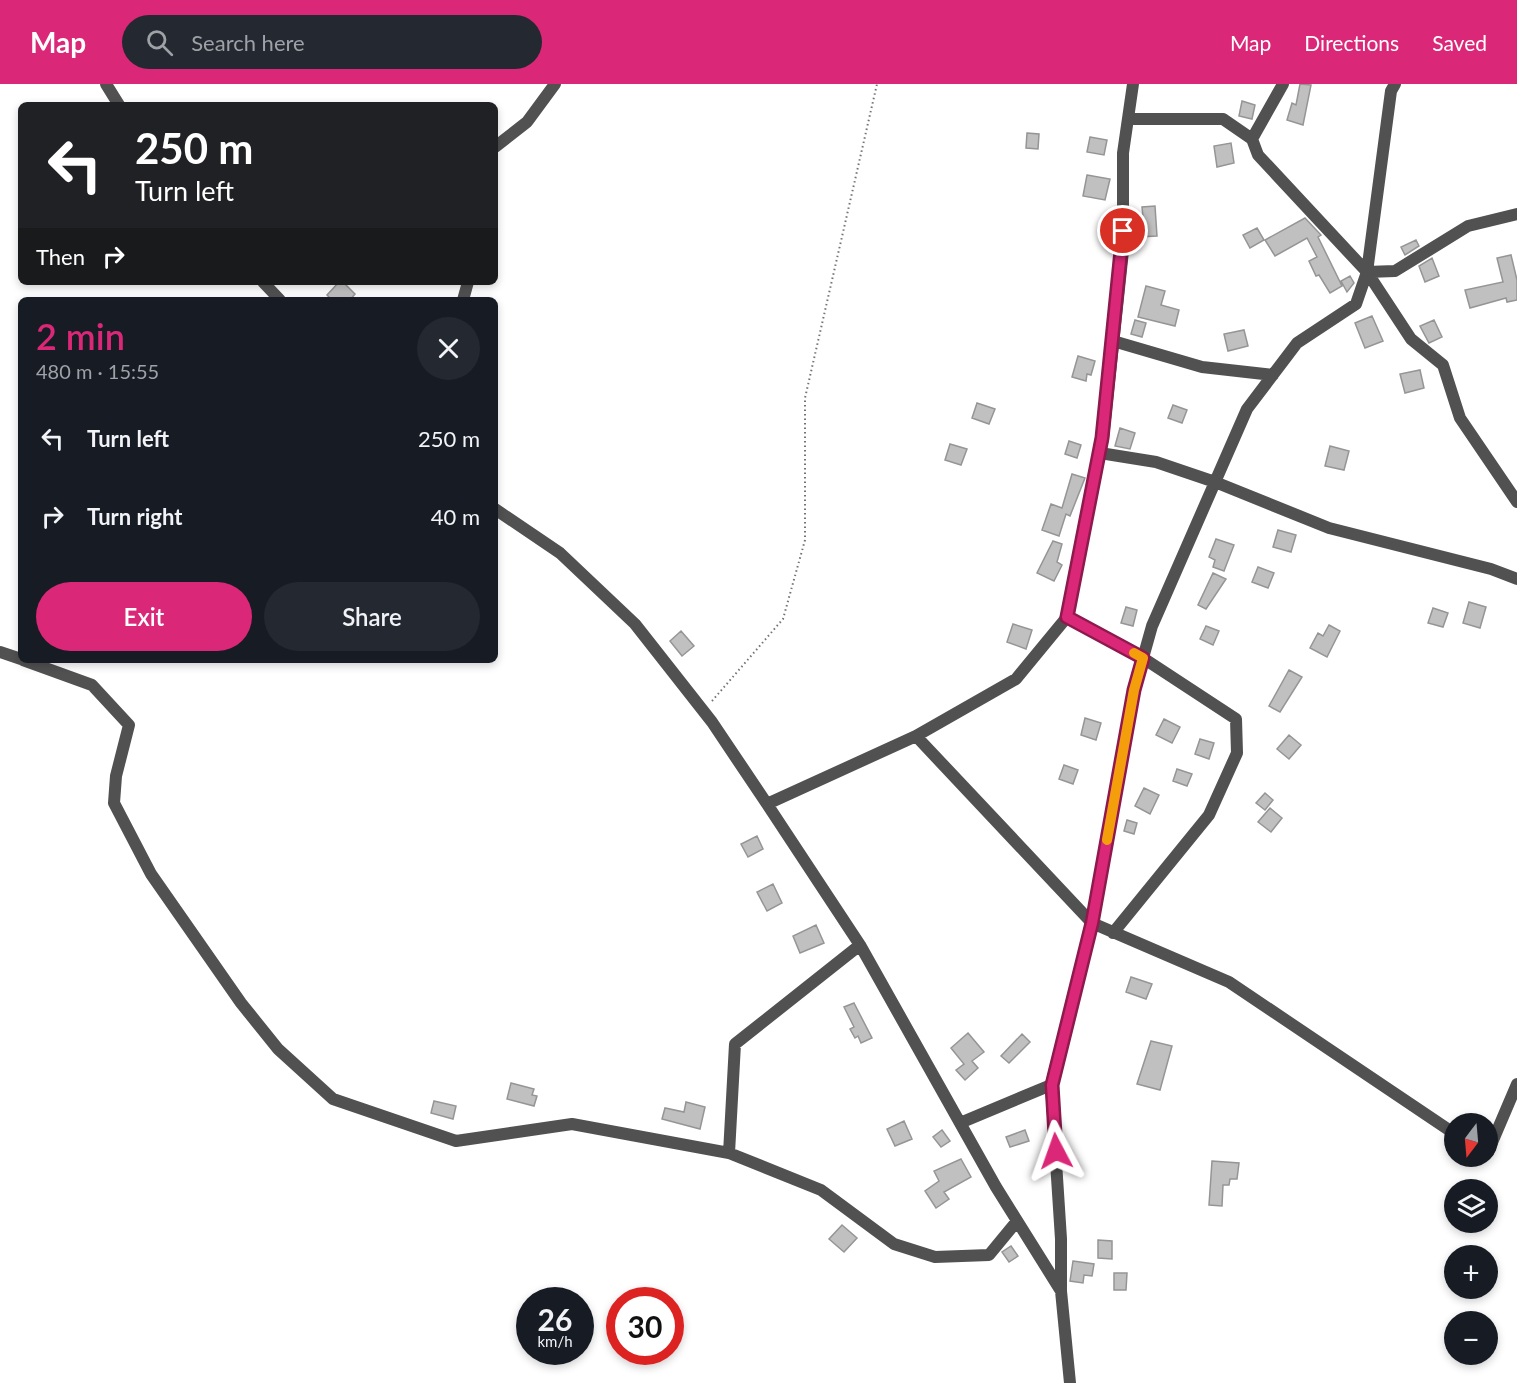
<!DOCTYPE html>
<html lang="en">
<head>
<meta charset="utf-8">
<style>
  body { margin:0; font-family:Lato,sans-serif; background:#242831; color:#f1f3f6; height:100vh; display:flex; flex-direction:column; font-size:22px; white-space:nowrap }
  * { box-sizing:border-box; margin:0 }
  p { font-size:20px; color:#9ea1a6 }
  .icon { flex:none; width:33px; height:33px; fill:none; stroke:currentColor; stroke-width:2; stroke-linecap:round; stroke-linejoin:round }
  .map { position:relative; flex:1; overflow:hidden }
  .panel { position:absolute; left:18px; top:213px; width:480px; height:366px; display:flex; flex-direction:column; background:#171b24; border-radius:9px; box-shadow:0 3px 9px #0003 }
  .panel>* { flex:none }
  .guide { position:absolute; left:18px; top:18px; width:480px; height:183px; border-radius:9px; box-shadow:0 3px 9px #0003; background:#202124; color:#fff; overflow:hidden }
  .needle { width:39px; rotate:196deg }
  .fabs { position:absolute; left:1444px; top:1029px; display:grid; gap:12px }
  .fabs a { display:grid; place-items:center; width:54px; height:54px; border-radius:50%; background:#171b24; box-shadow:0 3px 9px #0003; font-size:30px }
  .speed { position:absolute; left:516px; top:1203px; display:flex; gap:12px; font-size:30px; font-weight:700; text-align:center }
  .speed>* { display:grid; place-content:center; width:78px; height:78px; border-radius:50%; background:#171b24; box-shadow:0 3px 9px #0003; line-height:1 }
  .speed small { font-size:15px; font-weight:400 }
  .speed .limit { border:9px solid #d22; background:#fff; color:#111 }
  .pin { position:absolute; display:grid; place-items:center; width:51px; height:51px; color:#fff; margin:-26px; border:3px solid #fff; border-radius:50%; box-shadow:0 2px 6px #0007 }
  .me { position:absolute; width:66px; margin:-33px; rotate:356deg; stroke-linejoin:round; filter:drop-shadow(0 0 4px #0008) }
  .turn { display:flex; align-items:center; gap:21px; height:126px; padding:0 18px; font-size:27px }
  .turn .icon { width:78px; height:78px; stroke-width:2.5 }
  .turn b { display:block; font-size:42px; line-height:51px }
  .then { display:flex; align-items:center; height:57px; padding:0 18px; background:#0003; gap:12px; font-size:22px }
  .round { display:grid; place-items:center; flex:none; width:63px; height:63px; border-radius:32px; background:#242831 }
  .overview { display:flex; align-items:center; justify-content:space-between; height:102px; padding:0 18px }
  h1 { font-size:36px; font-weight:600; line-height:45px; color:#db2777 }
  .button { display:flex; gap:12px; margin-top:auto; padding:12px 18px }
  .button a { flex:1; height:69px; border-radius:36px; background:#db2777; color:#fff; font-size:24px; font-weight:600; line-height:69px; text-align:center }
  .button a+a { background:#242831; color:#f1f3f6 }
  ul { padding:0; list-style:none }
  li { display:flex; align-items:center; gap:18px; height:78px; padding:0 18px }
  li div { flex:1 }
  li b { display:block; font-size:22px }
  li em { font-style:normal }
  header { display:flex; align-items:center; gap:36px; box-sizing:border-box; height:84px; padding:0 30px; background:#db2777; color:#fff }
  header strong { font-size:28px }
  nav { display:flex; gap:33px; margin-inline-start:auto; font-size:21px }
  .search { width:420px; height:54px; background:#242831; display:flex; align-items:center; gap:15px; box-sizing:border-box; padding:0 21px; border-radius:33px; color:#9ea1a6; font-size:22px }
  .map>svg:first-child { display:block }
</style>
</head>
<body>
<header>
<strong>Map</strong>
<div class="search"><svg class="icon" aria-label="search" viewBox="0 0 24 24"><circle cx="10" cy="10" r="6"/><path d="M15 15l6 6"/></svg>Search here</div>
<nav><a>Map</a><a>Directions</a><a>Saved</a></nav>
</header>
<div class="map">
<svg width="1517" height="1299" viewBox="0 0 1517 1299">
  <rect width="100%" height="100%" fill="#fff"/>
  <path fill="#c0c0c0" stroke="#959595" stroke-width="1.5" d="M1300,0L1311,1L1303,41L1287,36L1292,19L1296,21Z
    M1242,17L1255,21L1252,35L1239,32Z
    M1027,49L1039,50L1038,65L1026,64Z
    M1090,53L1107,56L1104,71L1087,68Z
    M1231,59L1234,79L1217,83L1214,62Z
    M1087,91L1110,95L1105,116L1083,112Z
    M1155,122L1157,152L1137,153L1136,134L1143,133L1142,123Z
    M1305,134L1321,151L1318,153L1342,202L1330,209L1319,191L1316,192L1309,177L1317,173L1307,154L1275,172L1265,156Z
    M1257,144L1264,156L1250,164L1243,151Z
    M1416,156L1419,162L1405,171L1401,163Z
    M1511,171L1517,196V216L1507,218L1506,214L1470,224L1465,206L1503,198L1497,174Z
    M1432,174L1439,192L1425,198L1419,182Z
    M1350,192L1354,199L1347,208L1341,197Z
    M339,198H343L355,210L350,216H332L327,211Z
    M1146,202L1165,207L1161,221L1179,226L1175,242L1138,233Z
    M1372,232L1383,257L1365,264L1355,239Z
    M1135,236L1146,239L1142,253L1131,250Z
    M1434,236L1442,253L1429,259L1420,242Z
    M1244,246L1248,262L1228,267L1224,250Z
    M1078,272L1095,277L1091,291L1087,290L1086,297L1072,293Z
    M1420,286L1424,304L1405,309L1400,290Z
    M977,319L995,325L989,340L972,334Z
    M1173,321L1187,326L1182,339L1168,334Z
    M1120,344L1135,349L1130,365L1115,362Z
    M1069,357L1081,361L1077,374L1065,370Z
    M950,360L967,365L961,381L945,376Z
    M1330,362L1349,367L1344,386L1325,382Z
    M1072,390L1085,394L1070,432L1066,430L1059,452L1042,446L1051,420L1062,424Z
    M1278,446L1296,451L1291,468L1273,463Z
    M1216,455L1234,461L1224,487L1213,483L1215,476L1209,473Z
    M1053,457L1062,460L1057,478L1062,481L1054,497L1037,489Z
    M1258,483L1274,489L1268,504L1252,498Z
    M1213,489L1226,495L1206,525L1198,521Z
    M1469,518L1486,523L1480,544L1463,539Z
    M1126,523L1137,526L1133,542L1121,539Z
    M1433,524L1448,529L1443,543L1428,539Z
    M1013,540L1032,546L1026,565L1007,558Z
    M1329,541L1340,547L1327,573L1310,564L1318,549L1323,552Z
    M1206,542L1219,547L1213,561L1200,555Z
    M681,547L694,562L682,572L670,557Z
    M1289,586L1302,593L1280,628L1269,622Z
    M1085,634L1101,639L1096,656L1081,651Z
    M1164,635L1180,643L1172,659L1156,651Z
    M1289,651L1301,661L1289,675L1277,665Z
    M1200,655L1214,659L1209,675L1195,670Z
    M1064,681L1078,686L1073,700L1059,695Z
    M1177,685L1192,690L1187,702L1173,697Z
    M1144,704L1159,711L1150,730L1135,722Z
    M1265,709L1273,716L1265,726L1256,719Z
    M1270,724L1282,734L1271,748L1258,738Z
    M1127,736L1137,739L1134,750L1124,747Z
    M757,752L763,765L748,773L741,760Z
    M773,800L782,819L767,827L757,808Z
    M816,841L824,859L800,869L793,852Z
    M1131,893L1152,900L1146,915L1126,908Z
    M854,919L872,954L861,959L858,952L855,954L850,945L854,943L844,923Z
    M968,949L984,968L972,977L978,984L965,996L956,986L964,980L951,964Z
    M1022,950L1030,958L1009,979L1001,972Z
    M1151,957L1172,962L1160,1006L1137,1000Z
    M511,999L534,1005L532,1011L537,1012L534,1022L507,1015Z
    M434,1017L456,1022L453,1035L431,1029Z
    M686,1018L705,1023L700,1045L662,1035L665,1024L684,1028Z
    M904,1037L912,1055L895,1062L887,1045Z
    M942,1046L950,1057L941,1063L933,1053Z
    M1025,1046L1029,1057L1010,1063L1006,1053Z
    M961,1075L971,1093L944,1108L949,1115L936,1124L925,1107L939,1097L934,1087Z
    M1212,1077L1239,1079L1237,1095H1230L1229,1101H1223L1222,1122L1209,1121Z
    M842,1141L857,1154L844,1168L829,1155Z
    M1098,1156L1112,1157V1175L1098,1174Z
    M1011,1162L1018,1172L1009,1178L1002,1168Z
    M1073,1177L1094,1180L1092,1192L1084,1191L1083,1199L1070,1197Z
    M1114,1189H1127L1126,1206H1114Z"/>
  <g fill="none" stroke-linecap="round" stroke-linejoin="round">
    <path stroke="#737373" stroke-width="2" stroke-dasharray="1.5 3" stroke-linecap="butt" d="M712,617L783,535L805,456V314L877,0"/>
    <path stroke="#515151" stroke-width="12" d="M106,0L119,21
      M1128,35H1223L1252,55L1258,71L1367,188L1411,255L1443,281L1460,334L1517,418
      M1252,55L1283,0
      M495,63L527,38L555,0
      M1367,188L1395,187L1468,142L1517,130
      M263,198L280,216
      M463,216L468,198
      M1113,257L1202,283L1273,291
      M1100,369L1156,378L1215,398L1329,444L1491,485L1517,495
      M495,425L560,469L635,540L712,638L767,720L860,861L996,1103L1061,1207L1070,1299
      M1067,533L1143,574L1236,635L1237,669L1209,731L1113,849
      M0,568L21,575
      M23,576L92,601L129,641L116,692L114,719L151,790L241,919L278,965L333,1015L456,1057L572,1040L729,1069
      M916,652L1092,839L1229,898L1455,1050
      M767,720L916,652L1016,595L1067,533L1103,354L1123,167V69L1133,0
      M860,861L735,960L729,1069L821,1106L894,1160L935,1173L989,1171L1017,1137
      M960,1039L1051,1001
      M1488,1068L1517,1000
      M1061,1207V1155L1051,1001L1092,839L1134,606L1152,542L1247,325L1297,259L1356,220L1367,188L1391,7L1395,0"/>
  </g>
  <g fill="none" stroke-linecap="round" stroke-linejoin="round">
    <defs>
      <path id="route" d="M1056,1067L1052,1001L1092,839L1134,606L1143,574L1067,533L1102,354L1123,147"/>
    </defs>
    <use href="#route" stroke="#8e194d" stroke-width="15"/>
    <use href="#route" stroke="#db2777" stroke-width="10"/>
    <path stroke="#f59e0b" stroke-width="10" d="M1107,756L1134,606L1143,574L1134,569"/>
  </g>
</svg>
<div class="fabs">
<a><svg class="needle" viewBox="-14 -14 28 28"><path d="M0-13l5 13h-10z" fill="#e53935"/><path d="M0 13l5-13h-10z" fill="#9ea1a6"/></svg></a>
<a><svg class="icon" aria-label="layers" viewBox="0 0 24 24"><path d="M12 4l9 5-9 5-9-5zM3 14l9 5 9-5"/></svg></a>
<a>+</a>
<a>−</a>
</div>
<div class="speed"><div>26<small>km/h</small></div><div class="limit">30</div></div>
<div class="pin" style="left:1123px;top:147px;background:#d93025"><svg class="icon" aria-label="arrive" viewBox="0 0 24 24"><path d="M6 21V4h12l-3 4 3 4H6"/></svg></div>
<svg class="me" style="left:1056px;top:1067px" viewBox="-20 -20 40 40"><path d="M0-17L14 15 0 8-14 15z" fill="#db2777" stroke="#fff" stroke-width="4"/></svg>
<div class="guide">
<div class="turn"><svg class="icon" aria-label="left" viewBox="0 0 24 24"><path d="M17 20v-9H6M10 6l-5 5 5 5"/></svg><div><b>250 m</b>Turn left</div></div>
<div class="then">Then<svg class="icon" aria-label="right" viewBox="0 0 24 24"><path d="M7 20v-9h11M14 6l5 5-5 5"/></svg></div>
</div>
<section class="panel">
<div class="overview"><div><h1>2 min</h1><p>480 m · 15:55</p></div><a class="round"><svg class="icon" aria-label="close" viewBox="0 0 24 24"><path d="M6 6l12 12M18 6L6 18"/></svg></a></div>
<ul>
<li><svg class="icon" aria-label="left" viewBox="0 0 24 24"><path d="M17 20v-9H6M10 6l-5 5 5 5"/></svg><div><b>Turn left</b></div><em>250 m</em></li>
<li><svg class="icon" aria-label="right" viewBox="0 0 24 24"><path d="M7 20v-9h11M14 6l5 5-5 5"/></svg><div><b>Turn right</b></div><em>40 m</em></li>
</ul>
<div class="button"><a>Exit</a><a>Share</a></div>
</section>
</div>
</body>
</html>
